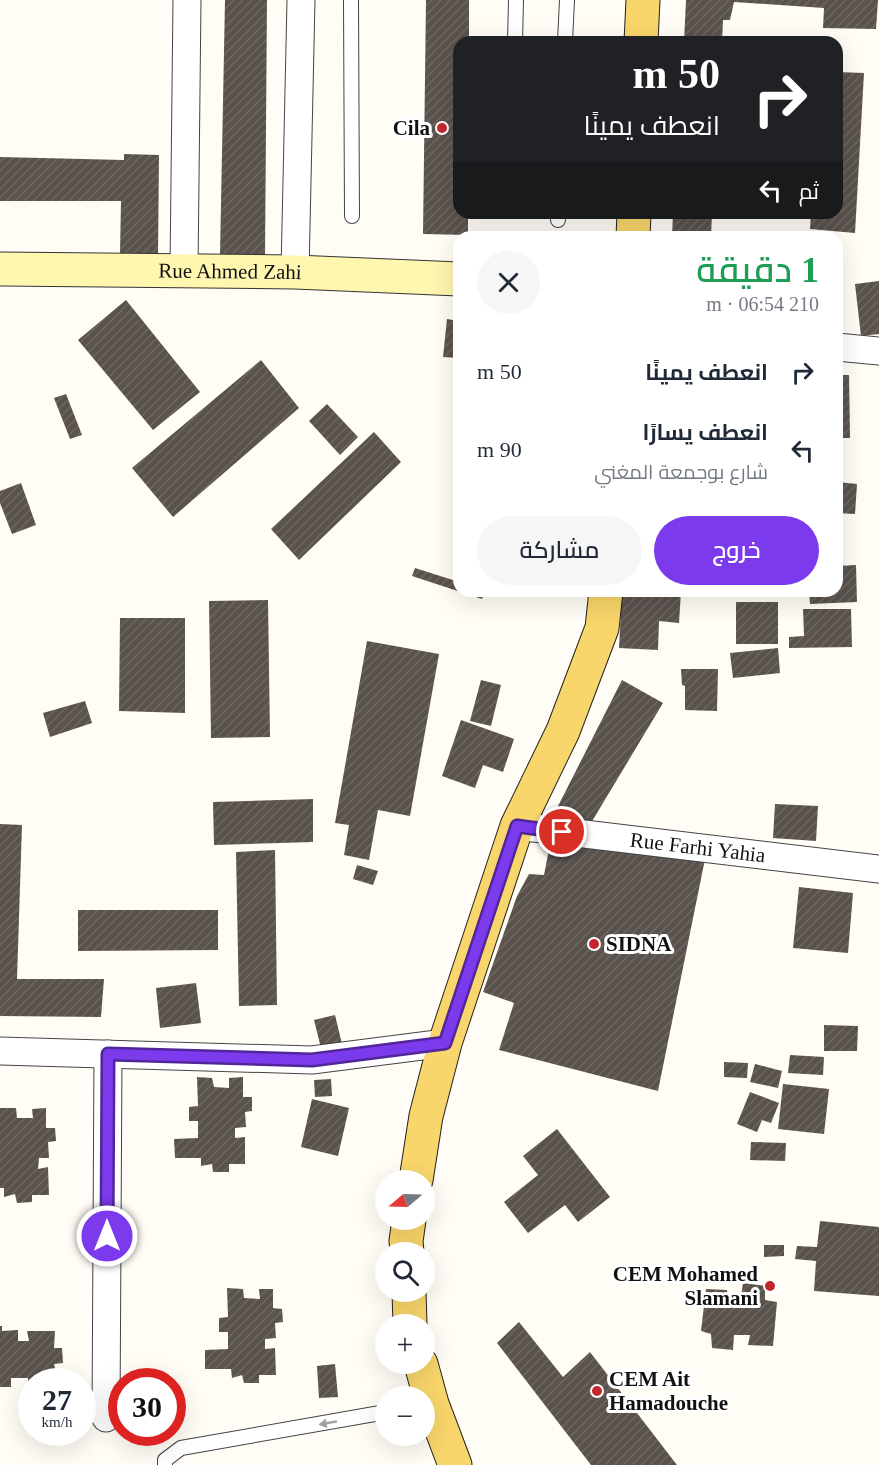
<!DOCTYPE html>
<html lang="ar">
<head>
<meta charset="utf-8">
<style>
  body { margin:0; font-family:"Times New Roman",Cairo,serif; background:#f6f6f7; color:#1f2937; direction:rtl; height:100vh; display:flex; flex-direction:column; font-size:22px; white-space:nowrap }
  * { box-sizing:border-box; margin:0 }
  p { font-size:20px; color:#747a83 }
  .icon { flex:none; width:33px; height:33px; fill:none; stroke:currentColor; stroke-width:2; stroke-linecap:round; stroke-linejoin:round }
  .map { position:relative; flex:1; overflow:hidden; direction:ltr }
  .sheet { position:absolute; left:453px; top:231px; width:390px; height:366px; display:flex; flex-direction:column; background:#fff; border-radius:18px; box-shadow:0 6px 24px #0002; direction:rtl }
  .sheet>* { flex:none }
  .guide { position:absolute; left:453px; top:36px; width:390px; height:183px; border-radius:18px; box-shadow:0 6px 24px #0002; direction:rtl; background:#202124; color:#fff; overflow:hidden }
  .needle { width:39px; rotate:251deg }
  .buttons { position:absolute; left:375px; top:1170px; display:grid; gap:12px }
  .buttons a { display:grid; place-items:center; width:60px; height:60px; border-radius:50%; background:#fff; box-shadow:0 6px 24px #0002; font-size:30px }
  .speed { position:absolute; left:18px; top:1368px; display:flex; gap:12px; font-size:30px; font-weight:700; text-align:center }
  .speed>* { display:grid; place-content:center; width:78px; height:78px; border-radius:50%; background:#fff; box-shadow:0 6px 24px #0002; line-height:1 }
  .speed small { font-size:15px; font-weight:400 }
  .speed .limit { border:9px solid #d22; background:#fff; color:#111 }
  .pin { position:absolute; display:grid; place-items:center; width:51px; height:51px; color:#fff; margin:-26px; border:3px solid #fff; border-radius:50%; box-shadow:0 2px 6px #0007 }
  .me { position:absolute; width:66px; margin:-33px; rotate:0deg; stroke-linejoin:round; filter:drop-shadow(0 0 4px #0008) }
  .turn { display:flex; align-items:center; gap:21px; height:126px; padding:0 24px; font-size:27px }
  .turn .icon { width:78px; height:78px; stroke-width:2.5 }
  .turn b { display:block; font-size:42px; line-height:51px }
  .then { display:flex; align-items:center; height:57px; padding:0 24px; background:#0003; gap:12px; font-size:22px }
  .round { display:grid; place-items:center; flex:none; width:63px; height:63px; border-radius:32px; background:#f6f6f7 }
  .headline { display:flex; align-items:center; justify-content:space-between; height:102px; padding:0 24px }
  h1 { font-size:36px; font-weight:600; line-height:45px; color:#1e9e55 }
  .primary-button { display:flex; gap:12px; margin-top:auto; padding:12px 24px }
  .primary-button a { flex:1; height:69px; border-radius:36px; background:#7c3aed; color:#fff; font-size:24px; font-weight:600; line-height:69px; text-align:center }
  .primary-button a+a { background:#f6f6f7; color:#1f2937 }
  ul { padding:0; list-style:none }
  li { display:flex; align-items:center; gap:18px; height:78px; padding:0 24px }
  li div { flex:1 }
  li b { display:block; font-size:22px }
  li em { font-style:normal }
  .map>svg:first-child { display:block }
</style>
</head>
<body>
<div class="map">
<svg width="879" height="1465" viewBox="0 0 879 1465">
  <defs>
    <pattern id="building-hatch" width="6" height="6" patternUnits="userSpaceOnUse" patternTransform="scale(1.5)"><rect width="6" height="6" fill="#5a524d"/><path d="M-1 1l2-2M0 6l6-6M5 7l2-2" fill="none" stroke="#6d6662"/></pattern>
  </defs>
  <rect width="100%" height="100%" fill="#fffdf5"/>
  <path fill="url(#building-hatch)" d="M225,0H267L265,257L220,255Z
    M426,0H469V42H459V213H468V235L423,234Z
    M686,0H878L876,29L823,28L824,8L734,2L730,20H723L722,42H684Z
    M837,72L864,73L855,233L810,229L811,213H837Z
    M124,154L159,155L158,256L120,254L121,201H0V157L124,160Z
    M673,213H712L711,237H672Z
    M879,281V334L861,336L855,284Z
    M126,300L200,392L153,430L78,340Z
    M447,319L459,321V358L443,357Z
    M261,360L299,408L173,517L132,468Z
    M837,375H849L850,438H837Z
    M66,394L82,435L70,439L54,398Z
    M327,404L358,437L340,455L309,421Z
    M374,432L401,462L299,560L271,529Z
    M837,482L857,484L855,514L837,513Z
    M21,483L36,525L12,534L0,503V491Z
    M856,565L857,602L810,604L809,591H837V566Z
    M415,568L459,582V591H485L482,599L412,576Z
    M622,591H681L679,623L659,621L658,650L619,648Z
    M268,600L270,737L211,738L209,601Z
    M736,602H778V644H736Z
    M803,609H851L852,647L789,648V637L804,636Z
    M120,618H185V713L119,711Z
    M367,641L439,654L410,816L378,810L369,860L344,855L349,825L335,823Z
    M778,648L780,673L733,678L730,653Z
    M681,669H718L717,711L685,710V686L682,685Z
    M481,680L501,685L491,726L470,721Z
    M622,680L663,703L591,823L553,816Z
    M85,701L92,723L50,737L43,713Z
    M461,720L514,739L503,772L483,765L475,788L442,776Z
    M313,799V842L214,845L213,802Z
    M775,804L818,806L816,841L773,838Z
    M0,824L22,825L17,979H104L101,1017L0,1016Z
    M551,839L705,859L658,1091L499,1050L514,1003L483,992L517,896L529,874L544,875Z
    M275,850L277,1005L239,1006L236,852Z
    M357,865L378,871L373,885L353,879Z
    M799,887L853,893L848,953L793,948Z
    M78,910H218V950L78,951Z
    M196,983L201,1023L160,1028L156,988Z
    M335,1015L342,1044L321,1048L314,1020Z
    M824,1025L858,1026L857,1051H824Z
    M790,1055L824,1057L823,1075L788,1073Z
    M724,1062L748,1063L747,1078L724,1077Z
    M755,1064L782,1071L778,1088L750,1082Z
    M197,1077L212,1078L214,1087L229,1088V1078L243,1077V1097H252V1111L245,1112L246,1127L235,1128V1138L245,1137V1164H229V1172H213L212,1164L201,1166V1158H175L174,1139L198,1138V1121H189V1107L198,1106Z
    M331,1079L332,1096L315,1097L314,1080Z
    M783,1084L829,1089L824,1134L778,1129Z
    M750,1092L779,1103L771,1123L762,1120L757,1132L737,1124Z
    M312,1099L349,1108L338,1156L301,1147Z
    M0,1108H16L17,1118H33L32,1109L46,1108V1128H55L56,1141L48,1142L49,1158H39L38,1169L48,1167L49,1195H32V1202L17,1203L15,1194L4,1197V1188H0Z
    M557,1129L610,1197L578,1222L565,1205L528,1233L504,1202L538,1175L523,1156Z
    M751,1142L786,1143L785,1161L750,1160Z
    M820,1221L879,1227V1296L814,1291L816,1261L795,1259L797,1246L817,1247Z
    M764,1245H784V1256L764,1257Z
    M743,1283L765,1286V1300L777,1302L773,1346L748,1345L750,1335H734L733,1350L712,1348L711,1334L701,1331L706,1289L727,1290L728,1296L741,1297Z
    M227,1288L243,1289L244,1298L260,1299L259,1289H273V1308L282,1309L283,1322L275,1323L276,1338L265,1339V1349L275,1348L276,1375H259V1383H244L242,1375L232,1378L231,1369H205V1350L228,1349V1332H219V1318L228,1317Z
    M519,1322L563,1377L590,1352L677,1465H591L497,1343Z
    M0,1326H2V1331L18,1330V1341H29L27,1331H55L54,1348H62L63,1363L54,1364L57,1375H48V1382H32V1402H29L28,1378H11V1387H0Z
    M335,1364L338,1397L319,1398L317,1366Z"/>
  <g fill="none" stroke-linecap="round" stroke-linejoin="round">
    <defs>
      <path id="lane" d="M351,0L352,216
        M515,42L516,0
        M565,42L567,0
        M558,220V213
        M165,1465V1460L181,1448L386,1412"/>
      <g id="street">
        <path d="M184,271L187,0"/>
        <path d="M295,272L301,0"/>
        <path d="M837,347L879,351"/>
        <path id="s1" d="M517,826L879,869"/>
        <path d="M0,1051L312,1060L445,1043"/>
        <path d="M106,1418L108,1054"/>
      </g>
      <g id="secondary">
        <path id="s2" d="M0,269L295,272L459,279"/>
      </g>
      <path id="primary" d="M641,42L643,0
        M633,237L634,213
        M416,1180L426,1116L445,1043L517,826L563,731L602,628L606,591
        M407,1252L406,1241L409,1220
        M409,1292L410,1324
        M421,1364L432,1404L455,1465"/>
    </defs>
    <use href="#lane" stroke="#444" stroke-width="16"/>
    <use href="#street" stroke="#444" stroke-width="29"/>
    <use href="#secondary" stroke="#333" stroke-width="35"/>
    <use href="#primary" stroke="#222" stroke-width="35"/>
    <use href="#lane" stroke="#fff" stroke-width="14"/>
    <use href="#street" stroke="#fff" stroke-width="27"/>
    <use href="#secondary" stroke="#fff6b0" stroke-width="33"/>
    <use href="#primary" stroke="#f9d66b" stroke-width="33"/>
  </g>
  <defs><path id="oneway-solid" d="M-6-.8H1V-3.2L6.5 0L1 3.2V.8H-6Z" transform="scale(1.5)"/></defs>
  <use fill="#a0a0a0" href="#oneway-solid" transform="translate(328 1423) rotate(170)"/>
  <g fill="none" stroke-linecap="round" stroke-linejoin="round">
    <defs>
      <path id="route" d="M107,1236L108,1054L312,1060L445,1043L517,826L562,832"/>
    </defs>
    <use href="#route" stroke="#51269a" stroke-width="15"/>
    <use href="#route" stroke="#7c3aed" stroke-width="10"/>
  </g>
  <g fill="#c4262e" stroke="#fff" stroke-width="2">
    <circle cx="442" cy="128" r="6"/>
    <circle cx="594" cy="944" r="6"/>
    <circle cx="770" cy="1286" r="6"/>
    <circle cx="597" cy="1391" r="6"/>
  </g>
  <g text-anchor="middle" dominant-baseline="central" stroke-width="6" stroke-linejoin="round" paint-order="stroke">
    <g font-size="21" font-weight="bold" fill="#111" stroke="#fff" text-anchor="end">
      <text x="430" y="128">Cila</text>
      <text x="606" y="944" text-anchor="start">SIDNA</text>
      <text x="758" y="1274">CEM Mohamed<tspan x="758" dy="24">Slamani</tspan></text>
      <text x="609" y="1379" text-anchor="start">CEM Ait<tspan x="609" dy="24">Hamadouche</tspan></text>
    </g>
    <g font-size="21" fill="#111" stroke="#fff">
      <text stroke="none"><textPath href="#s2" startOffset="230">Rue Ahmed Zahi</textPath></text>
      <text stroke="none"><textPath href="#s1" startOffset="182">Rue Farhi Yahia</textPath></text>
    </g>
  </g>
</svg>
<div class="buttons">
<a><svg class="needle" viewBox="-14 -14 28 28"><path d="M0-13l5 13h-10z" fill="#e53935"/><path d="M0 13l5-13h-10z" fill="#747a83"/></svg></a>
<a><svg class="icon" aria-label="search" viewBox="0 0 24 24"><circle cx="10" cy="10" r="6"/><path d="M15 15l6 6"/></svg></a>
<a>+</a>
<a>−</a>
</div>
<div class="speed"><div>27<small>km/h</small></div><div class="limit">30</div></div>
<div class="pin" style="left:562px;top:832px;background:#d93025"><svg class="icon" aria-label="arrive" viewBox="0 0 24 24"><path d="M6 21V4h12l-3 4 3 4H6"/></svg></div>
<svg class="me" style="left:107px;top:1236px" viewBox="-20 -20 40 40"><circle r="17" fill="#7c3aed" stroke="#fff" stroke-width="3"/><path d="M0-11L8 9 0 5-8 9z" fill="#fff"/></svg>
<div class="guide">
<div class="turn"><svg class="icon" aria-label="right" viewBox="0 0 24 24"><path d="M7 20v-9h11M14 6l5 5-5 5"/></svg><div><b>50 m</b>انعطف يمينًا</div></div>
<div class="then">ثم<svg class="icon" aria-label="left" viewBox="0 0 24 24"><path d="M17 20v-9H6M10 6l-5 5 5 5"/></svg></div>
</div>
<section class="sheet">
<div class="headline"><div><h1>1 دقيقة</h1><p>210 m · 06:54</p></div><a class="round"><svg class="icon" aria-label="close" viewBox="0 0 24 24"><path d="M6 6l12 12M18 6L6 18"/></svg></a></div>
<ul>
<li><svg class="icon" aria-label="right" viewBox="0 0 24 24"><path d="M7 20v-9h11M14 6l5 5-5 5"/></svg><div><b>انعطف يمينًا</b></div><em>50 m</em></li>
<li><svg class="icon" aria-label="left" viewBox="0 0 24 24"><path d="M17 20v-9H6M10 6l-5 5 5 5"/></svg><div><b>انعطف يسارًا</b><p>شارع بوجمعة المغني</p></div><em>90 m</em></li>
</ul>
<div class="primary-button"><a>خروج</a><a>مشاركة</a></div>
</section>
</div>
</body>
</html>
